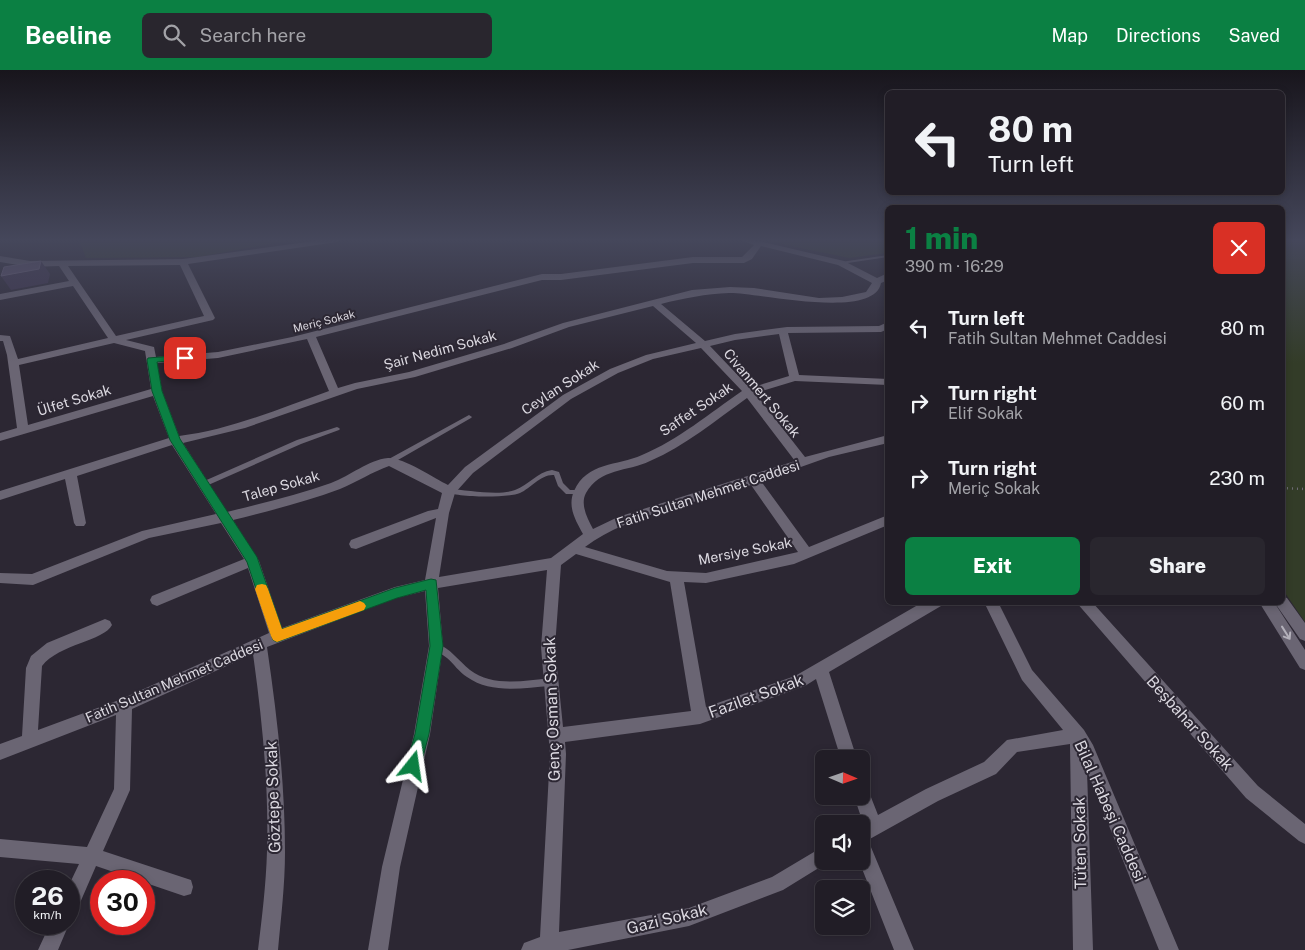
<!DOCTYPE html>
<html lang="en">
<head>
<meta charset="utf-8">
<style>
  body { margin:0; font-family:"Public Sans",sans-serif; background:#29262e; color:#f1f3f6; height:100vh; display:flex; flex-direction:column; font-size:19px; white-space:nowrap }
  * { box-sizing:border-box; margin:0 }
  p { font-size:16px; color:#a2a2a7 }
  .icon { flex:none; width:28px; height:28px; fill:none; stroke:currentColor; stroke-width:2; stroke-linecap:round; stroke-linejoin:round }
  .map { position:relative; flex:1; overflow:hidden }
  .panel { position:absolute; left:885px; top:135px; width:400px; height:400px; display:flex; flex-direction:column; background:#211d26; border-radius:8px; box-shadow:0 2px 8px #0003,0 0 0 1px #3e3b43 }
  .panel>* { flex:none }
  .banner { position:absolute; left:885px; top:20px; width:400px; height:105px; border-radius:8px; box-shadow:0 2px 8px #0003,0 0 0 1px #3e3b43; background:#211d26; color:#f1f3f6; overflow:hidden }
  .needle { width:32px; rotate:92deg }
  .fabs { position:absolute; left:815px; top:680px; display:grid; gap:10px }
  .fabs a { display:grid; place-items:center; width:55px; height:55px; border-radius:8px; background:#211d26; box-shadow:0 2px 8px #0003,0 0 0 1px #3e3b43; font-size:25px }
  .speed { position:absolute; left:15px; top:800px; display:flex; gap:10px; font-size:25px; font-weight:700; text-align:center }
  .speed>* { display:grid; place-content:center; width:65px; height:65px; border-radius:50%; background:#211d26; box-shadow:0 2px 8px #0003,0 0 0 1px #3e3b43; line-height:1 }
  .speed small { font-size:12px; font-weight:400 }
  .speed .limit { border:8px solid #d22; background:#fff; color:#111 }
  .pin { position:absolute; display:grid; place-items:center; width:42px; height:42px; color:#fff; margin:-21px; border-radius:10px; box-shadow:0 2px 8px #0006 }
  .me { position:absolute; width:55px; margin:-28px; rotate:15deg; stroke-linejoin:round; filter:drop-shadow(0 0 4px #0008) }
  .turn { display:flex; align-items:center; gap:18px; height:105px; padding:0 20px; font-size:22px }
  .turn .icon { width:65px; height:65px; stroke-width:2.5 }
  .turn b { display:block; font-size:35px; line-height:42px }
  .round { display:grid; place-items:center; flex:none; width:52px; height:52px; border-radius:8px; background:#29262e }
  .summary { display:flex; align-items:center; justify-content:space-between; height:85px; padding:0 20px }
  h1 { font-size:30px; font-weight:800; line-height:38px; color:#0b8043 }
  .cta { display:flex; gap:10px; margin-top:auto; padding:10px 20px }
  .cta a { flex:1; height:58px; border-radius:8px; background:#0b8043; color:#fff; font-size:20px; font-weight:800; line-height:58px; text-align:center }
  .cta a+a { background:#29262e; color:#f1f3f6 }
  ul { padding:0; list-style:none }
  li { display:flex; align-items:center; gap:15px; height:75px; padding:0 20px }
  li div { flex:1 }
  li b { display:block; font-size:19px }
  li em { font-style:normal }
  header { display:flex; align-items:center; gap:30px; box-sizing:border-box; height:70px; padding:0 25px; background:#0b8043; color:#fff }
  header strong { font-size:24px }
  nav { display:flex; gap:28px; margin-inline-start:auto; font-size:18px }
  .search { width:350px; height:45px; background:#29262e; display:flex; align-items:center; gap:12px; box-sizing:border-box; padding:0 18px; border-radius:8px; color:#a2a2a7; font-size:19px }
  .map>svg:first-child { display:block }
</style>
</head>
<body>
<header>
<strong>Beeline</strong>
<div class="search"><svg class="icon" aria-label="search" viewBox="0 0 24 24"><circle cx="10" cy="10" r="6"/><path d="M15 15l6 6"/></svg>Search here</div>
<nav><a>Map</a><a>Directions</a><a>Saved</a></nav>
</header>
<div class="map">
<svg width="1305" height="880" viewBox="0 0 1305 880">
  <rect width="100%" height="100%" fill="#2c2733"/>
  <path fill="#333c28" d="M79,170H293L198,187L86,188Z
    M762,170H887V183L849,188Z
    M1282,170H1305V552L1283,520Z"/>
  <g fill="none" stroke-linecap="round" stroke-linejoin="round">
    <path stroke="#6f6b75" stroke-width="2.5" stroke-dasharray="1 4" stroke-linecap="butt" d="M1282,418L1305,419"/>
    <path fill="#6a6573" fill-rule="evenodd" d="M888,185V187L841,194L839,193L841,192Z
      M469,345L472,347L471,348L391,394H387L386,392L387,390Z
      M337,357L339,358L340,359L339,360L301,374L206,416H204L201,414L202,412L297,370Z
      M552,400L559,402L563,413L570,420H582L583,422L582,424H566L558,416L554,405C541,404 531,418 520,423C508,428 454,428 446,421L449,419C467,420 499,426 515,420C529,415 537,402 552,400Z
      M436,573C450,578 458,590 470,600C492,617 524,611 550,608L553,609L554,612L553,615L550,616C522,618 491,624 467,607C459,602 454,594 447,588C442,584 436,581 432,576L433,574Z"/>
    <path fill="#6a6573" fill-rule="evenodd" d="M321,170H341L337,172L188,194L215,248L213,250L126,270L154,277L156,287L218,282L292,267L542,204H561L693,187H742L754,175L740,170L759,171L844,191L877,208L888,203V210L881,213C874,251 756,222 729,223C706,224 684,228 661,234L705,271L735,264L787,257L879,256L888,252V259L881,262L788,263L799,305L888,309V315L795,311L755,323L805,387L888,365V373L829,387L761,411L809,477L888,445V455L794,494L706,513L684,512L706,637L795,606L923,532H943L941,536L829,602L857,689H841L816,609L805,616L700,654L565,672L566,684L559,862L689,838L772,807L824,776V791H830L783,820L689,856L568,880H521L524,873L540,867L550,684L541,577L547,500L438,518L443,576L430,664L400,797L388,880H368L382,797L414,664L429,576L425,521L396,528L267,577C277,645 285,713 285,782C285,815 281,847 278,880H258C262,847 266,815 267,781C269,715 262,649 253,584L132,639L130,720L103,781L191,810L193,817L191,824L184,826L96,796L76,842L69,844V815L79,794L0,787V769L87,777L114,719L116,645L0,690V674L22,666L26,598L31,586L47,573L105,549L110,551L112,555C104,571 59,574 42,596L38,660L119,630L269,563L248,498L157,536L152,534L150,530L152,526L244,489L221,453L149,468L33,515L0,513V503L32,504L142,461L216,444L172,375L77,406L86,453L84,456H76L74,453L65,409L0,430V421L169,368L153,326L0,371V363L17,358L7,285L3,271H0V265L10,266L18,289L108,268L73,216L0,230V224L69,211L59,196L30,197L0,192V186L30,191L183,189ZM761,176L838,195L872,213L866,222L842,227L819,228L754,218L730,217L692,220L563,253L504,274L409,302L355,313L338,318L316,267L542,210H561L693,193H744L752,189ZM180,195L204,246L116,266L68,196ZM653,236L696,273L646,285L610,299L563,325L465,397L448,415C434,408 403,387 388,388C368,390 350,406 331,413C298,425 262,433 227,442L183,373L245,358L357,319L415,307L512,278L569,257ZM779,264L789,306L750,318L710,276L735,270ZM307,269L329,321C281,338 230,360 179,366L162,321L157,293L218,288ZM114,273L145,281L151,319L28,355L19,295ZM701,278L742,321C710,343 678,370 642,385C617,396 587,392 574,421C567,437 576,451 583,464L551,488L439,507L449,443L455,423L473,403L571,329L618,303L653,289ZM747,328L795,391L618,447L593,459C587,448 580,434 586,423C600,398 627,402 650,391C685,376 716,350 747,328ZM389,396L442,423L438,439L428,441L351,470L349,474L351,478L356,479L436,448L425,510L395,517L282,558L259,491L233,450C269,441 305,432 340,419C357,412 372,402 389,396ZM751,415L798,482L706,503L667,501L585,477C627,445 700,432 751,415ZM576,484L670,512L691,641L563,657L555,577L561,495Z
      M984,532H998L1032,600L1084,660L1093,675L1179,880H1159L1087,701L1093,880H1073L1070,674L1017,682L996,704L938,731L868,770L914,880H894L859,791H861V754L863,753L854,726H861V715L867,717L878,745L926,719L984,692L1007,670L1063,660L1022,610Z
      M1076,532H1092L1258,716L1305,754V774L1299,771L1246,728Z
      M69,852V854L58,880H38L50,854H69Z"/>
    <path fill="#6a6573" fill-rule="evenodd" d="M1282,526L1287,528L1305,553V571L1300,569L1277,536L1275,532H1282Z
      M1259,532H1274L1305,580V600L1300,598Z"/>
  </g>
  <path fill="#3d324c" d="M41,191L50,204L48,213L11,220L1,206Z"/>
  <path fill="#615472" stroke="#746984" d="M41,191L39,199L1,206L4,197Z"/>
  <defs><path id="oneway-shaft" d="M-6 0H5M1.5-3L5.5 0L1.5 3" fill="none" stroke-width="1.6" stroke-linecap="round" stroke-linejoin="round" transform="scale(1.25)"/></defs>
  <use stroke="#b3b0ba" href="#oneway-shaft" transform="translate(1286 563) rotate(58)"/>
  <linearGradient id="sky" x2="0" y2="1"><stop stop-color="#18151c"/><stop offset="0.58" stop-color="#45475b"/><stop offset="1" stop-color="#45475b" stop-opacity="0"/></linearGradient>
  <rect width="1305" height="293" fill="url(#sky)"/>
  <path fill="#0b8043" stroke="#07532c" d="M185,285L190,288L188,289L157,292L162,321L180,369L257,487L282,559L395,518L431,509L436,510L443,576L429,664L419,702L413,704L408,702L406,696L415,664L430,576L426,520L397,528L277,572L273,570L247,492L170,370L152,321L147,290L148,288Z"/>
  <path fill="#f59e0b" d="M262,514L266,515L268,519L282,559L360,531L364,533L366,536L364,540L277,572L273,570L271,566L255,519L257,515Z"/>
  <g text-anchor="middle" dominant-baseline="central" stroke-width="4" stroke-linejoin="round" paint-order="stroke">
    <g font-size="11" fill="#dbd8e0" stroke="#2c2733">
      <text transform="translate(324 251) rotate(-14)">Meriç Sokak</text>
    </g>
    <g font-size="14" fill="#dbd8e0" stroke="#2c2733">
      <text transform="translate(440 280) rotate(-15)">Şair Nedim Sokak</text>
      <text transform="translate(560 317) rotate(-33)">Ceylan Sokak</text>
      <text transform="translate(762 323) rotate(50)">Civanmert Sokak</text>
      <text transform="translate(74 330) rotate(-17)">Ülfet Sokak</text>
      <text transform="translate(696 339) rotate(-34)">Saffet Sokak</text>
      <text transform="translate(281 416) rotate(-16)">Talep Sokak</text>
      <text transform="translate(708 424) rotate(-18)">Fatih Sultan Mehmet Caddesi</text>
      <text transform="translate(745 481) rotate(-11)">Mersiye Sokak</text>
      <text transform="translate(174 611) rotate(-23)">Fatih Sultan Mehmet Caddesi</text>
    </g>
    <g font-size="16" fill="#dbd8e0" stroke="#2c2733">
      <text transform="translate(756 626) rotate(-20)">Fazilet Sokak</text>
      <text transform="translate(552 639) rotate(-92)">Genç Osman Sokak</text>
      <text transform="translate(1190 653) rotate(48)">Beşbahar Sokak</text>
      <text transform="translate(273 727) rotate(-92)">Göztepe Sokak</text>
      <text transform="translate(1110 741) rotate(66)">Bilal Habeşi Caddesi</text>
      <text transform="translate(1080 773) rotate(-91)">Tüten Sokak</text>
      <text transform="translate(667 849) rotate(-14)">Gazi Sokak</text>
    </g>
  </g>
</svg>
<div class="fabs">
<a><svg class="needle" viewBox="-14 -14 28 28"><path d="M0-13l5 13h-10z" fill="#e53935"/><path d="M0 13l5-13h-10z" fill="#a2a2a7"/></svg></a>
<a><svg class="icon" aria-label="sound" viewBox="0 0 24 24"><path d="M4 9h4l5-4v14l-5-4H4zM17 9q2 3 0 6"/></svg></a>
<a><svg class="icon" aria-label="layers" viewBox="0 0 24 24"><path d="M12 4l9 5-9 5-9-5zM3 14l9 5 9-5"/></svg></a>
</div>
<div class="speed"><div>26<small>km/h</small></div><div class="limit">30</div></div>
<div class="pin" style="left:185px;top:288px;background:#d93025"><svg class="icon" aria-label="arrive" viewBox="0 0 24 24"><path d="M6 21V4h12l-3 4 3 4H6"/></svg></div>
<svg class="me" style="left:413px;top:696px" viewBox="-20 -20 40 40"><path d="M0-17L14 15 0 8-14 15z" fill="#0b8043" stroke="#fff" stroke-width="4"/></svg>
<div class="banner">
<div class="turn"><svg class="icon" aria-label="left" viewBox="0 0 24 24"><path d="M17 20v-9H6M10 6l-5 5 5 5"/></svg><div><b>80 m</b>Turn left</div></div>
</div>
<section class="panel">
<div class="summary"><div><h1>1 min</h1><p>390 m · 16:29</p></div><a class="round" style="background:#d93025;color:#fff"><svg class="icon" aria-label="close" viewBox="0 0 24 24"><path d="M6 6l12 12M18 6L6 18"/></svg></a></div>
<ul>
<li><svg class="icon" aria-label="left" viewBox="0 0 24 24"><path d="M17 20v-9H6M10 6l-5 5 5 5"/></svg><div><b>Turn left</b><p>Fatih Sultan Mehmet Caddesi</p></div><em>80 m</em></li>
<li><svg class="icon" aria-label="right" viewBox="0 0 24 24"><path d="M7 20v-9h11M14 6l5 5-5 5"/></svg><div><b>Turn right</b><p>Elif Sokak</p></div><em>60 m</em></li>
<li><svg class="icon" aria-label="right" viewBox="0 0 24 24"><path d="M7 20v-9h11M14 6l5 5-5 5"/></svg><div><b>Turn right</b><p>Meriç Sokak</p></div><em>230 m</em></li>
</ul>
<div class="cta"><a>Exit</a><a>Share</a></div>
</section>
</div>
</body>
</html>
